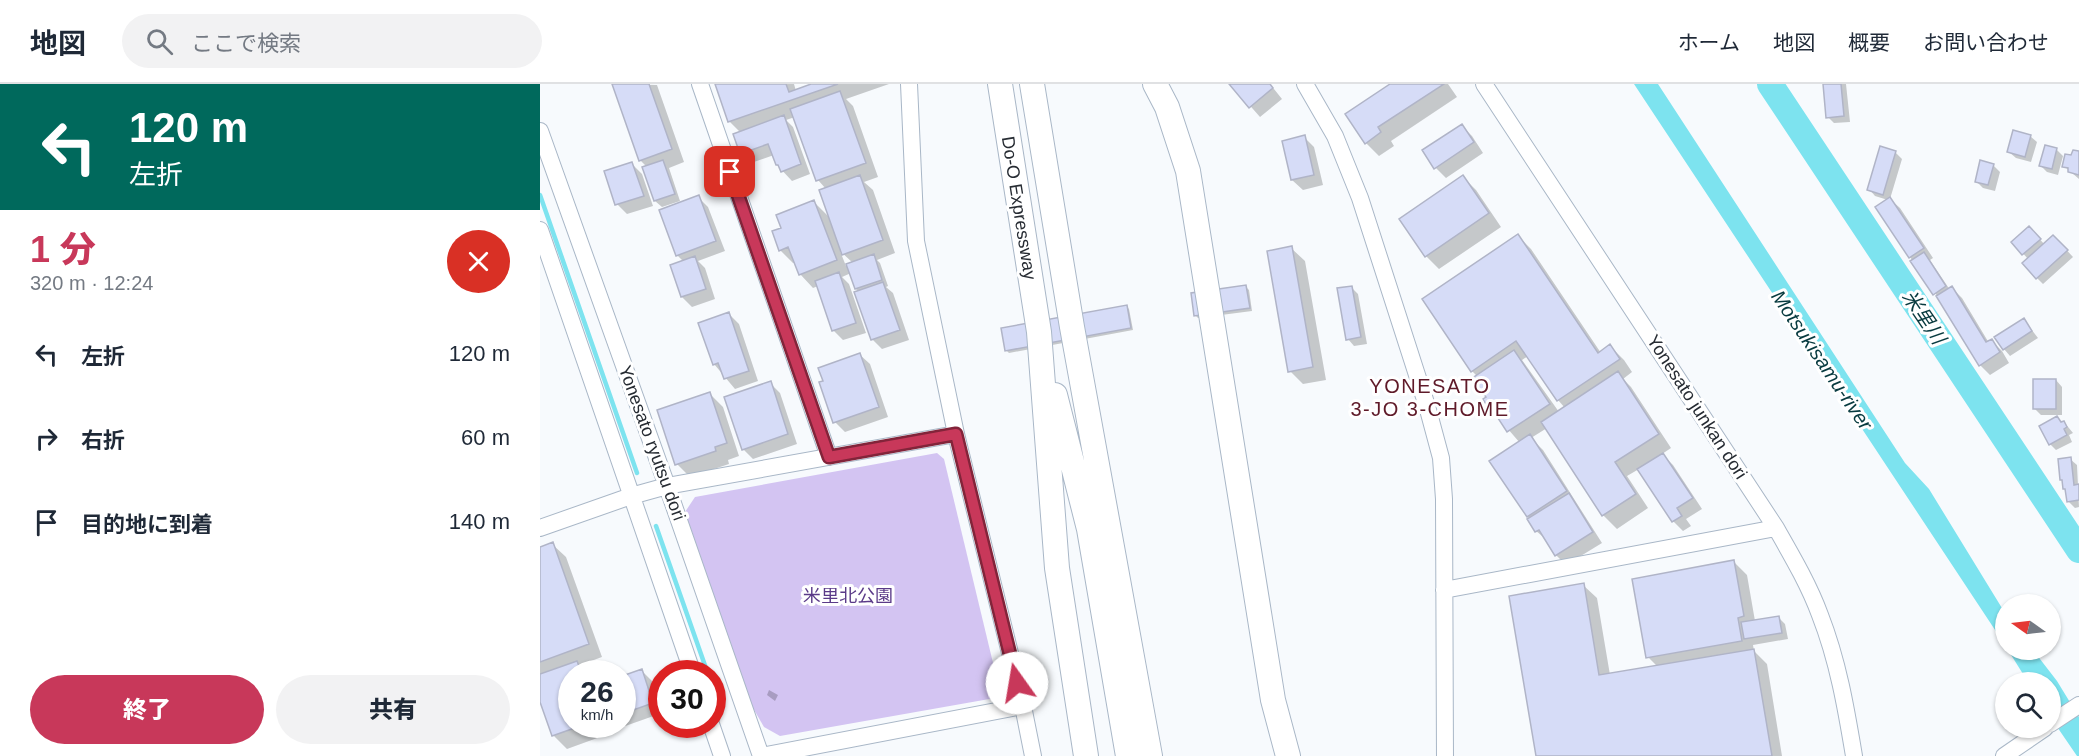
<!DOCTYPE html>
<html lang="ja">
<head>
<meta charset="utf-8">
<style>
  body { margin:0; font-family:Arial,"Noto Sans JP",sans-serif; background:#f2f2f3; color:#1f2937; height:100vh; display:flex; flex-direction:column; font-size:22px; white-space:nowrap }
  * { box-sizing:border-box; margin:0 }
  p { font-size:20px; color:#747a83 }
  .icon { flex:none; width:33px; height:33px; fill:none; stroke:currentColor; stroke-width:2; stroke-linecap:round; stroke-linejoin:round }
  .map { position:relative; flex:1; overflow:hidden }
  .details { display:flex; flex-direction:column; background:#fff; width:540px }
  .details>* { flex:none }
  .hud { background:#00695c; color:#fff; overflow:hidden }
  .needle { width:39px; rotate:284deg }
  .buttons { position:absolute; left:1455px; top:510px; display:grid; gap:12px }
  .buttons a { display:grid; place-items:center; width:66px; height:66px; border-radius:50%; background:#fff; box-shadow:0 2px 4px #0004; font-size:30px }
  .speed { position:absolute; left:18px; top:576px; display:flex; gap:12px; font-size:30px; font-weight:700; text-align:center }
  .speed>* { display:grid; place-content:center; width:78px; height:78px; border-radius:50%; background:#fff; box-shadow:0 2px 4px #0004; line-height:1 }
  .speed small { font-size:15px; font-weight:400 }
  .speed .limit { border:9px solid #d22; background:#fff; color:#111 }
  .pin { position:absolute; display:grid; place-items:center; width:51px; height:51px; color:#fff; margin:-26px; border-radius:12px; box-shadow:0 3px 9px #0006 }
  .me { position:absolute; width:66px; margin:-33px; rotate:347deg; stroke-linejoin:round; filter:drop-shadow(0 0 4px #0008) }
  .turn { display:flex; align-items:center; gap:21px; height:126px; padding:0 30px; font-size:27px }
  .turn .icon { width:78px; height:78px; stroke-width:2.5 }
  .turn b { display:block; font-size:42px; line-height:51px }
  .round { display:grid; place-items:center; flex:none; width:63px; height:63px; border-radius:32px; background:#f2f2f3 }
  .head { display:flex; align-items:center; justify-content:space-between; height:102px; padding:0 30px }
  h1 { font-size:36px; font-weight:800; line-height:45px; color:#c8385a }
  .cta { display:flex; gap:12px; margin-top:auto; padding:12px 30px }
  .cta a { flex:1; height:69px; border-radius:36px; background:#c8385a; color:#fff; font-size:24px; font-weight:800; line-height:69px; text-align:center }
  .cta a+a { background:#f2f2f3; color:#1f2937 }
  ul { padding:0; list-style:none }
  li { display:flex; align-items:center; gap:18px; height:84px; padding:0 30px }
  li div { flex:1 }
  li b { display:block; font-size:22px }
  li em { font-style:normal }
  header { display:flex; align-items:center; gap:36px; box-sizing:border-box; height:84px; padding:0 30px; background:#fff; border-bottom:2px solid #e0e1e3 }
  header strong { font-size:28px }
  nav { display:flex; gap:33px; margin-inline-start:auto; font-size:21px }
  .search { width:420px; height:54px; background:#f2f2f3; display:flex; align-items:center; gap:15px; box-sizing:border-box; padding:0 21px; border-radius:33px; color:#747a83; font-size:22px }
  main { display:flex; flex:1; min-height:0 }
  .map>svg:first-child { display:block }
</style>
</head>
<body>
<header>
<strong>地図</strong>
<div class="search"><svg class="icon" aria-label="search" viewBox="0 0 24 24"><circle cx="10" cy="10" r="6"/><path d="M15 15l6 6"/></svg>ここで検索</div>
<nav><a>ホーム</a><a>地図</a><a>概要</a><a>お問い合わせ</a></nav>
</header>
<main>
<section class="details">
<div class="hud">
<div class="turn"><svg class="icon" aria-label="left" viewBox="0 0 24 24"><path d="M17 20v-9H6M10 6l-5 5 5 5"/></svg><div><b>120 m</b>左折</div></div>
</div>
<div class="head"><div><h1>1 分</h1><p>320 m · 12:24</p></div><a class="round" style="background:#d93025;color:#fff"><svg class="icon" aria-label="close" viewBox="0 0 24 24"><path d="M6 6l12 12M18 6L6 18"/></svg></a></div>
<ul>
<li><svg class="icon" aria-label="left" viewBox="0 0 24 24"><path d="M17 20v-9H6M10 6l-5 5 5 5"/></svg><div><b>左折</b></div><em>120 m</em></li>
<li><svg class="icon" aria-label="right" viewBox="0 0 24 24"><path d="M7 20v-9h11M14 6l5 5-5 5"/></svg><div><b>右折</b></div><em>60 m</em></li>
<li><svg class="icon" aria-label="arrive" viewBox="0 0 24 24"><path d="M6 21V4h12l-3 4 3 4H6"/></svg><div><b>目的地に到着</b></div><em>140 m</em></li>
</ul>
<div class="cta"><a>終了</a><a>共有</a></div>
</section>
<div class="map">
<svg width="1539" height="672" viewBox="0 0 1539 672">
  <rect width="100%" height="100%" fill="#f7fafd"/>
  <path fill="#d3c4f2" d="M397,369L404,375L460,608L455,614L240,652L224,643L213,624L145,428L155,413Z"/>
  <path fill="#7de3ef" d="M1094,0H1118L1365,379L1389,405L1465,529V561Z
    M1468,566H1493L1517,597L1539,633V672H1537L1511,634L1510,598H1488Z"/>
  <path fill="#0003" fill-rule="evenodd" d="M73,0L117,1L144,78L129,84L140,117L122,123L115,117L104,84L107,83L100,76Z
    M177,0H254L256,7L275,0H349L306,15L313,22L338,93L324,98L333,106L355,169L337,176L340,179L348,202L346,203L353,209L369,256L342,265L332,255L319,208L316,205L311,189L302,193L309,200L326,249L303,256L293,246L278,202L273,204L260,190L256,178L253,179L240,166L243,145L274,118L291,135L286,105L278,96L255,33L246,36L253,43L270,90L252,97L237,81L234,71L211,79L201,69L200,48L189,37ZM300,167L313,179L306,182Z
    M691,0H730L742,15L720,33Z
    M853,0H908L917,13L851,57L854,62L839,72L826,59Z
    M1285,0H1306L1310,38L1294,39L1288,33Z
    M922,42L932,52L943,69L906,94L896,84L884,67Z
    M1490,52L1497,58L1491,78L1476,74L1469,68Z
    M764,53L774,63L783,101L763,106L752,96Z
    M1516,65L1523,72L1518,91L1507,88L1501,82Z
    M1355,68L1362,75L1350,115L1360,124L1393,174L1390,176L1410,206L1412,204L1422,214L1449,259L1452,257L1462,267L1469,279L1450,291L1440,281L1400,216L1370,173L1348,116L1335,112L1329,105Z
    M1539,69V95L1524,82Z
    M92,80L102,90L113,122L87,130L77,120Z
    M1453,81L1460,88L1455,107L1443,104L1436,97Z
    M923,93L936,106L961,143L899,185L886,172Z
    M158,113L168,123L185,167L158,177L165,184L175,215L152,223L142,213L132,182L144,178L137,171Z
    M1495,150L1505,161L1520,159L1533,173L1503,200L1497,194L1488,175L1473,158Z
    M978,152L991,165L1061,269L1070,262L1084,276L1092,288L1083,295L1091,303L1131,364L1122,370L1133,381L1162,425L1146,435L1151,442L1143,447L1133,437L1099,385L1087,392L1108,424L1077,445L1063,431L1007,344L991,354L1003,366L1062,459L1026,481L1016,471L1007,456L996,447L988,432L980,359L949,323L948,314L937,292L932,287ZM988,272L1018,316L1025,324L1019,328L982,276Z
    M751,164L765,177L786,296L763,300L750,287Z
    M706,203L709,206L712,227L658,234L656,232Z
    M811,203L818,210L827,260L814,262L808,255Z
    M586,222L589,225L593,246L469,269L466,266Z
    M189,230L199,240L218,297L195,305L174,280Z
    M1484,236L1498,254L1470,272L1464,265Z
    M319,270L330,280L348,333L305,348L295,338Z
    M1516,296L1522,303V331H1501L1494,324Z
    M230,299L240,309L257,360L213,375L203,365Z
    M170,310L183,323L199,372L188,376L189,380L150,393L137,380Z
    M1517,334L1522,339L1524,338L1533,349L1529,351L1532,358L1516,366L1510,360Z
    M1530,375L1537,381L1539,423L1535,424L1528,417L1527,407L1525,405Z
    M12,460L26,473L62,573L40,581L48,590H32V640H67L71,649L27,665L14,652L0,613V465Z
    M1194,478L1207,491L1215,537L1239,534L1245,540L1248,555L1213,561L1214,567L1227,580L1242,672H998L1043,501L1057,514L1070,591L1118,583L1108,573Z
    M102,587L112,597L122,629L74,646L69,640H82V594Z
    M229,606L238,611L235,617L227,611Z"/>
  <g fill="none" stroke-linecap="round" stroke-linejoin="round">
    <path stroke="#7de3ef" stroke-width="4.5" d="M0,111L97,389
      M116,442L168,590
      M172,602L177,616"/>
    <path stroke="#7de3ef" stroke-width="26" d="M1230,0L1539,466"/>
  </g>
  <path fill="#d6dcf7" stroke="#b0b4c7" stroke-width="1.5" d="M72,0H109L132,65L99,77Z
    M175,0H246L249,8L271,0H298L188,38Z
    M689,0H730L733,4L709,24Z
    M850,0H904L838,43L841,48L825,60L805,30Z
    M1283,0H1301L1304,32L1286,34Z
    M300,7L326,79L276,97L250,25Z
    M244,31L261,80L241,88L238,81H236L228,60L200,70L193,50Z
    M922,40L934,58L894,85L882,66Z
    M1473,46L1491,51L1485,73L1467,68Z
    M765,51L774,91L751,96L742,57Z
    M1505,61L1517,64L1512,85L1499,82Z
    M1340,62L1356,67L1343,111L1327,106Z
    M1533,66L1539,67V91L1528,88V84L1522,83L1525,70L1531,71Z
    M123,76L135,110L114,117L102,83Z
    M1440,76L1454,80L1448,101L1435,98Z
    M92,78L104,112L75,121L64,87Z
    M320,91L343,156L302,171L279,106Z
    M923,91L949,129L885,173L859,135Z
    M159,111L176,157L136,172L119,126Z
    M1350,113L1384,164L1369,174L1335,123Z
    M274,116L297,176L259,191L248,163L239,167L232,147L241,144L236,131Z
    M1489,142L1501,155L1482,171L1471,158Z
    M978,150L1058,269L1070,260L1080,275L1017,317L976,257L931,288L882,215Z
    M1513,151L1528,166L1496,195L1482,179Z
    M752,162L773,283L748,288L727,167Z
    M1384,168L1406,202L1393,211L1370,177Z
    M334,170L342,196L315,205L306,180Z
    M155,172L166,205L141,213L130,181Z
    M299,188L316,239L292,247L275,197Z
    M343,198L360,246L331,256L314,208Z
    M706,201L710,224L654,232L651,209Z
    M812,202L821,253L806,256L797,204Z
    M1412,202L1446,258L1452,255L1460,268L1439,282L1396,212Z
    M587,221L591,244L465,267L461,244Z
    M189,228L209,287L184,295L178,279L173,281L158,239Z
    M1484,234L1492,247L1463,266L1454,253Z
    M974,266L1010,320L967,348L954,328L955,326L952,321L948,324L943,315L946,313L931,295Z
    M320,269L339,323L293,339L279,298L283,297L278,284Z
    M1078,287L1119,350L1075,378L1096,410L1062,432L1001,338Z
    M1493,295H1516V325H1493Z
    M231,297L248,350L202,366L184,313Z
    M170,308L187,359L175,363L176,367L135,381L117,326Z
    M1517,332L1521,338L1524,337L1527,343L1524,345L1527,351L1509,361L1499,342Z
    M990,350L1027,407L987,433L949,377Z
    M1123,369L1153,414L1137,424L1142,432L1132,438L1097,385Z
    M1531,373L1534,401L1539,400V416L1527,418L1525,405H1523L1522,396H1520L1518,375Z
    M1029,409L1053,448L1015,472L999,446L995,448L987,435Z
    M13,458L49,560L0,578V463Z
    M1194,476L1204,532L1198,534L1202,557L1106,574L1092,495Z
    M1044,499L1059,591L1214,565L1232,672H996L969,512Z
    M1239,532L1242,549L1204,555L1201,538Z
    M37,577L42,590H32V640H46L12,652L0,618V590Z
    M102,585L113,619L82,630V592Z"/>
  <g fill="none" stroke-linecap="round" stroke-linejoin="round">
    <defs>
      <path id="minor" d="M160,0L289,373
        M369,0L376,157L416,350L483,622L493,672
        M765,0L795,52L820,114L887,322L901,374L904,415L905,672
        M944,0L1236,444C1252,472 1269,501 1280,531C1298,577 1306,624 1314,672
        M0,47L127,402L221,672
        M0,146L153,590
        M0,444L91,412L127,402L416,350
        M904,506L1236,444
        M171,640L182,672
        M1510,640L1539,621
        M222,672L483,622
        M1464,672L1505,644"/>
      <path id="highway" d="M460,0L499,248L517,484L546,672
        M492,0L532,243L610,672
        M615,0L627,23L648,87L733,616L748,672
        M515,311L549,445L588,672"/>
    </defs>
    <use href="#minor" stroke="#a9b7c7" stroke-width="18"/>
    <use href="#highway" stroke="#a9b7c7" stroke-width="26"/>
    <use href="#minor" stroke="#fff" stroke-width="16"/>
    <use href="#highway" stroke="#fff" stroke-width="24"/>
  </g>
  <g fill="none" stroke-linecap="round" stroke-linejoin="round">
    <defs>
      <path id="route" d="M190,88L289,373L416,350L477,599"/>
    </defs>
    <use href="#route" stroke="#82243a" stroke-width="15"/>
    <use href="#route" stroke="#c8385a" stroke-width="10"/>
  </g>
  <g text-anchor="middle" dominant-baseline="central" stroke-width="6" stroke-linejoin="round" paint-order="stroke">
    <g font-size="18" fill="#272c33" stroke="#fff">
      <text transform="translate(479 124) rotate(81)">Do-O Expressway</text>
      <text transform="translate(1157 323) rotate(57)">Yonesato junkan dori</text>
      <text transform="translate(112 359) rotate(70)">Yonesato ryutsu dori</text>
    </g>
    <g font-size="18" fill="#5a3a88" stroke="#fff">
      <text x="308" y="512">米里北公園</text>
    </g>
    <g font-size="20" font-style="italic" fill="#073a3f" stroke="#fff">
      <text transform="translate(1384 233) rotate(56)">米里川</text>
      <text transform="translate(1282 276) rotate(56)">Motsukisamu-river</text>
    </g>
    <g font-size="20" letter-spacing="1.5" fill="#5f1a29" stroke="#fff">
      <text x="890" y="302">YONESATO<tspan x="890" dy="23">3-JO 3-CHOME</tspan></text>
    </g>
  </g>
</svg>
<div class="buttons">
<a><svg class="needle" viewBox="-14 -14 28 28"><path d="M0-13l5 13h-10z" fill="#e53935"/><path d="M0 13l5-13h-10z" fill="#747a83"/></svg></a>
<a><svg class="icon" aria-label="search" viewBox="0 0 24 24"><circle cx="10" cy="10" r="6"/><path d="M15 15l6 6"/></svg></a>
</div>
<div class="speed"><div>26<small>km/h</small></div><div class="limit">30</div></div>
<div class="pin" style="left:190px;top:88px;background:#d93025"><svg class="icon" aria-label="arrive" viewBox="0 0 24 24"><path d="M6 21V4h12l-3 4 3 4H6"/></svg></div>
<svg class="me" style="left:477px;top:599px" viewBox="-20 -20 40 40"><circle r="19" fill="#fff"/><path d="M0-13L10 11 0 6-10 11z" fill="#c8385a"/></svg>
</div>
</main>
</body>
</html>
